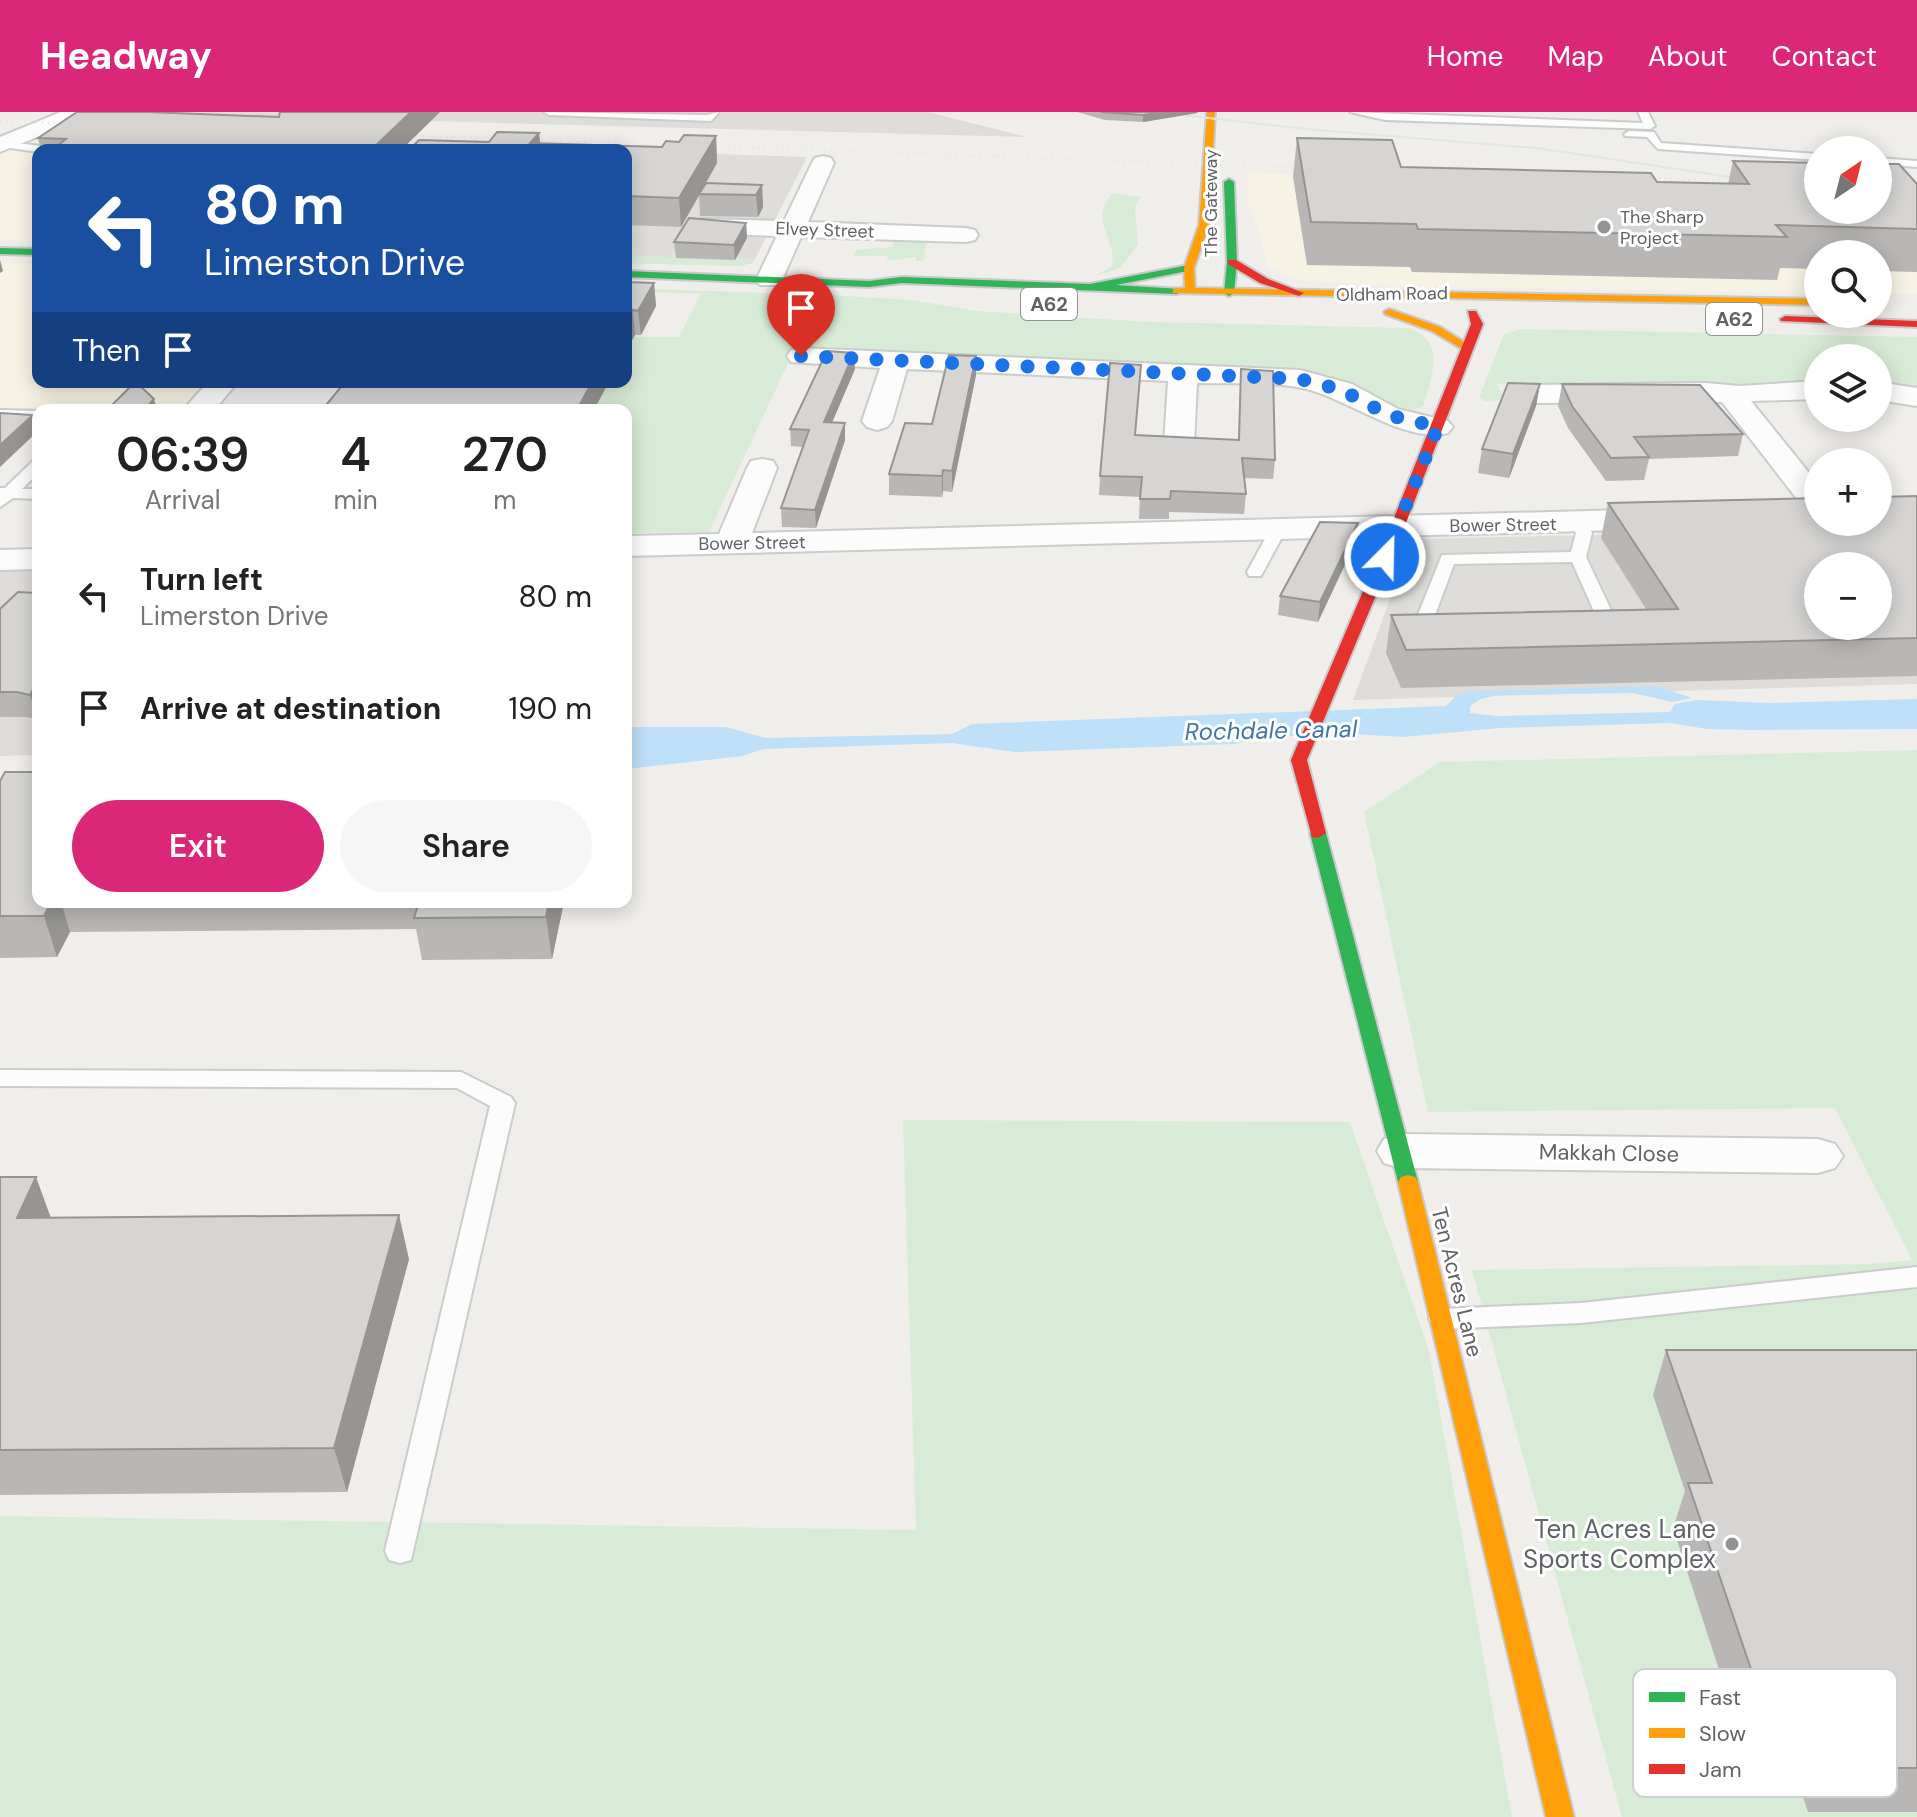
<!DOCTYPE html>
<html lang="en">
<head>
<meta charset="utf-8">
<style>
  body { margin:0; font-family:"DM Sans",sans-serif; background:#f6f6f6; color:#222; height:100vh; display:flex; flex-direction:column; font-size:30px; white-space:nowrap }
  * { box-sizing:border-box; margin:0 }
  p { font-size:26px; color:#767676 }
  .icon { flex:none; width:44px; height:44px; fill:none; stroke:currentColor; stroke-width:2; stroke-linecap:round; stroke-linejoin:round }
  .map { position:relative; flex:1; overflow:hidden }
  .details { position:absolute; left:32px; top:292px; width:600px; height:504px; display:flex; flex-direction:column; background:#fff; border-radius:16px; box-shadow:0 4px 20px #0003 }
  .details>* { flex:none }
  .top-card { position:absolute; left:32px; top:32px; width:600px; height:244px; border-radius:16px; box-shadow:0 4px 20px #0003; background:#1a4fa0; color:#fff; overflow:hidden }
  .needle { width:52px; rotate:35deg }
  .buttons { position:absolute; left:1804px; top:24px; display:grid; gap:16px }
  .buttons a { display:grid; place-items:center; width:88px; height:88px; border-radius:50%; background:#fff; box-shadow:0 4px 20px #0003; font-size:40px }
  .pin { position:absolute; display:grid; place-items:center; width:68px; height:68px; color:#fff; margin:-82px -34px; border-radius:50% 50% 50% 0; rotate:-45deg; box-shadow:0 0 8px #0007 }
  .pin .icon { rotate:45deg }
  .me { position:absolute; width:88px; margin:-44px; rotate:23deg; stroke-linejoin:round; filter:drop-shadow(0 0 6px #0008) }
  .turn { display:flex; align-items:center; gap:28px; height:168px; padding:0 40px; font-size:36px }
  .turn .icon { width:104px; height:104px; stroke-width:2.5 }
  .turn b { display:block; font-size:56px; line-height:68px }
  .then { display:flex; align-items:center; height:76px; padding:0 40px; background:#0003; gap:16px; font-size:30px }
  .eta { display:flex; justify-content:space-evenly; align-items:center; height:136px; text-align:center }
  .eta b { font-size:48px; font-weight:600; line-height:56px }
  .action { display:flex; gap:16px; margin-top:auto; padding:16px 40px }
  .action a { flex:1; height:92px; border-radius:48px; background:#db2777; color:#fff; font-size:32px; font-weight:600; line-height:92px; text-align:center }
  .action a+a { background:#f6f6f6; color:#222 }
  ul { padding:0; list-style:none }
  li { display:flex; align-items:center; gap:24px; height:112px; padding:0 40px }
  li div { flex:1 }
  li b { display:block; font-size:30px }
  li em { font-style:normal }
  header { display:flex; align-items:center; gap:48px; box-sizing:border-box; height:112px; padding:0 40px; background:#db2777; color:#fff }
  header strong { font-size:38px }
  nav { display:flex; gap:44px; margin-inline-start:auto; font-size:28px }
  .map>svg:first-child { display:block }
</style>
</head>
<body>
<header>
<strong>Headway</strong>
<nav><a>Home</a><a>Map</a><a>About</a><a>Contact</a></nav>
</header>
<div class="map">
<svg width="1917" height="1705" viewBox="0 0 1917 1705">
  <rect width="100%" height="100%" fill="#efeeea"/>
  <path fill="#f7f3e4" d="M54,19L418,31L411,38H38V129L0,128V42Z
    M1248,61L1818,80V98H1878L1917,84V182L1878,181V142H1818V181L1393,174L1298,168L1267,155L1259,121L1248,91Z
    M0,151L38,152V270H205L179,298L0,296Z"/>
  <path fill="#dfddda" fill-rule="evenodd" d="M160,0H928L1027,25L156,2Z
    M626,39L807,45L753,151L739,154L626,151Z
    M1917,416V572L1353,588L1412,427ZM1818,454H1878V514H1818Z
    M38,455V643L0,644V456Z"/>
  <path fill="#d8ebd6" d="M1112,81L1141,85L1135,95L1138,133L1120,156L1095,164L1112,154C1117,122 1088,114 1112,81Z
    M894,127L927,130L923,149H916V145L887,149L888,144H854L856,138L892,135Z
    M674,140L756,148L739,154L626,151V143L672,145Z
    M626,176L820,183L709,420L626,421V298H594L609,270H626V239L634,225H679L701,182L626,179Z
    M829,183L911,188L977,199L1150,210L1405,216C1447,225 1433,264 1423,294C1400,307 1378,282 1357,274C1341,269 1322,267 1305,264L853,243L850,237L809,234Z
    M1523,217L1917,225V281L1878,275V246H1818V274L1674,276L1668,270H1582L1586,277L1545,278L1538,271L1497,272L1504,288L1485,289L1479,286L1504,222Z
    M1917,638V1705H1622L1472,1158L1869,1152L1912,1148L1835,996L1428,1000L1364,700L1440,650Z
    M903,1008L1350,1010L1429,1239L1512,1705H0V1404L916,1418Z"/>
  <path fill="#bfe0f9" d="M1656,574L1692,586L1672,590L1633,581L1498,583L1481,587L1470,594V601L1497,604L1670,600L1675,592L1696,588L1770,591L1917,587V617L1750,618L1707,617L1670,611L1500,616L1403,625L1351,622L1263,625L1234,632L1015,640L952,631L763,637L743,644L626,657V615H726L766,626L952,622L972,612L1446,594L1456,584L1469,579Z"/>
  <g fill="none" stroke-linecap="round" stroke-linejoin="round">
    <defs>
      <path id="lane" d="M544,0L707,3L719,0L711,9L549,3Z
        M1350,0L1643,11L1638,0H1648L1655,14L1650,17L1385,8Z
        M1629,19L1654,20L1661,31L1818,42V48L1658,37L1647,25L1625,24L1624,22Z
        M0,29L41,34L47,37L38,40L3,35Z
        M1878,46L1917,49V55L1878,52Z
        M38,347V361L22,377H38V387L13,386L0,395V376H5L33,349Z
        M1578,406L1584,408L1592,421L1586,445L1618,513L1615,517L1597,518L1588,513L1598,508L1572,450L1454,452L1431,514L1440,519L1431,524H1414L1411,520L1442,443L1571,440L1576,421L1570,411Z
        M1271,414L1277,416L1281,427L1261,464H1249L1247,460L1265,427L1263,419Z
        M0,958L461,960L511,985L515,991L411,1448L400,1451L389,1448L385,1439L490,994L457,976L0,974Z
        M1917,1155V1175L1581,1211L1442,1217L1433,1214L1429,1207L1433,1200L1442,1197L1581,1191Z"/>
      <path id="street" d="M61,0H90L87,5L0,40V25Z
        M823,44L831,46L834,51L808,110L966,116L975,118L978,123L975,128L966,130L801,125L782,168L778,173H760L756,168L777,124L702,121L693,119L690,114L693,109L702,107L784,109L812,51L815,46Z
        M801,236L1300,258L1352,272L1398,297L1448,309L1453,315L1448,321C1404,332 1346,285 1302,276C1269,269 1231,272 1197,271L1194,332L1190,338L1179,341L1168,338L1164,332L1168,269L907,257L892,309L887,315L877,318L867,315L862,309L880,256L791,250L787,244L791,238Z
        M1818,269V287L1751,289L1818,372V403L1807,400L1722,290L1526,291L1516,288L1512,282L1516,276L1526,273L1706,271L1739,274Z
        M208,270H238L214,298H183Z
        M1878,270L1917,276V294L1878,288Z
        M0,298L38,299V317L0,316Z
        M762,347L773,349L777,356L752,421L1663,397L1674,400L1679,407L1674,414L1663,417L626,444V424L719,422L747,356L751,349Z
        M38,437V457L0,458V438Z
        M1401,1022L1818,1027L1835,1032L1843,1044L1835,1056L1818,1061L1401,1056L1384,1051L1377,1039L1384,1027Z"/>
      <path id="fast" d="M1229,67L1234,70L1237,150L1234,181L1229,184L1224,181L1227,150L1224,70Z
        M0,136L38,137V143L0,142Z
        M1189,153L1193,154V158L1116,173L1181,177L1182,179L1177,182L902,171L869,175L626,165V159L869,169L902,165L1090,172Z
        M1318,716L1326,721L1418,1070L1415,1075H1401L1398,1070L1310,721Z"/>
      <path id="slow" d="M1207,0H1215L1209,113L1194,156L1195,176L1818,187V193L1173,181V177L1185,176L1184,156L1199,113Z
        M1389,197L1440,215L1472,235L1462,237L1432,219L1385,202L1384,200Z
        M1408,1063L1415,1065L1418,1070L1574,1705H1546L1398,1070L1401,1065Z"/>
      <path id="jam" d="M1228,148H1236L1268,167L1304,181L1299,184L1260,171L1228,152Z
        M1468,199H1476L1483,212L1404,416L1307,648L1326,721L1318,726L1312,725L1291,648L1390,416L1471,212Z
        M1785,204L1917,209V215L1781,209L1780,207Z"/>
    </defs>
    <use href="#lane" stroke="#cbcccc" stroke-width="4"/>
    <use href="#street" stroke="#cbcccc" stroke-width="4"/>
    <use href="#fast" stroke="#cacacb" stroke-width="4"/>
    <use href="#slow" stroke="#cacacb" stroke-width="4"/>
    <use href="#jam" stroke="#cacacb" stroke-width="4"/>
    <use href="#lane" fill="#fdfcfc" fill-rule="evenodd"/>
    <use href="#street" fill="#fdfcfc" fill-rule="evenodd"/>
    <use href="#fast" fill="#30b455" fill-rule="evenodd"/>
    <use href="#slow" fill="#ff9f0a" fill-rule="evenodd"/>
    <use href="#jam" fill="#e5322d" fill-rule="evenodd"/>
    <path stroke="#e4e4e4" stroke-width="2" d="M1156,0L1306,17L1536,36L1751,68"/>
    <path stroke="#e4e4e4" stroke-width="3" stroke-dasharray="1 5" stroke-linecap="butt" d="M0,9L84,12
      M392,23L1315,56
      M1635,66L1751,70"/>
  </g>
  <path fill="#b8b7b5" d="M280,0H440L401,38H41L38,26L279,5Z
    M1077,0H1198L1197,1L1143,10L1105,8Z
    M497,20L539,21L540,31L662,35L666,29L679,30L684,23L716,24L717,51L706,71L762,73L763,95L758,105L700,104L699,84L681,115L626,113V38H409L419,28L489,30Z
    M1297,26L1401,55L1657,70L1728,72L1733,49L1917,72V160L1878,159V142H1818V157L1780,156L1777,168L1412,160L1410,155L1307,153L1293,65Z
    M746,111L747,126L735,148L676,146L674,130Z
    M626,170L654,171L656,194L641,223H635L626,239Z
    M976,244V263L952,380L943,379L942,385L889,383V362L932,312Z
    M855,257L832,310L845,311V328L816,416L782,415L781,396L803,335L791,334L790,317Z
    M1241,257L1275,348L1273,367L1244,366L1246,382L1244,402L1169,400V407H1139L1140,385L1099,383L1100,364L1136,323L1238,328Z
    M1540,272L1536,294L1509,366L1478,361L1482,337Z
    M1562,272L1743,322L1738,344L1649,347L1644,368L1606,369L1568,316L1558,294Z
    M1917,384V564L1401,576L1386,541L1391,503L1646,497L1601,426L1608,391Z
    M1358,411L1356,429L1318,510L1278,503L1280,484Z
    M38,479V607L25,605H0V497Z
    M0,669L38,790H564L552,847L422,848L416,817L70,820L57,845L0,846Z
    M0,1065L51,1106L409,1147L347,1380L0,1383Z
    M1666,1238H1917V1700H1808L1778,1613H1737L1673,1416L1685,1379L1653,1283Z"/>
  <path fill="#969594" d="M411,0H440L401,38H371Z
    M1162,0H1198L1197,1L1143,10V3Z
    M539,21L541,38L530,31Z
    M716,24L717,51L681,115L679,86Z
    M762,73L763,95L758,105L756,83Z
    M746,111L747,126L735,148L734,133Z
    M0,148L3,159L0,161Z
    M654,171L656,194L641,223L638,199Z
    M633,198L635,223L626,239V211Z
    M854,241L855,257L825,327L824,310Z
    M976,244V263L952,380V359Z
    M592,270H609L594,298H577Z
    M1540,272L1536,294L1509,366L1513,342Z
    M154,287L157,298H144Z
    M33,303L37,320L0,355V333Z
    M845,311V328L816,416L815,398Z
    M943,358V379L942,385V364Z
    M1358,411L1356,429L1318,510L1320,490Z
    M38,569V608L30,583Z
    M51,790H61L70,820L57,845L44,804Z
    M549,790H564L552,847L546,805Z
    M36,1065L52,1109L17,1106Z
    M399,1103L409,1147L347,1380L334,1336Z"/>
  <path fill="#d6d5d3" stroke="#969594" stroke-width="2" fill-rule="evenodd" d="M77,0H147L279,5L280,0H411L371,38L266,34L262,38H112L56,35L66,27L38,26Z
    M1101,0H1162L1143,3Z
    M497,20L539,21L530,31L662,35L666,29L679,30L684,23L716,24L679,86L626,84V38H409L419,28L489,30Z
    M1297,26L1392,28L1401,55L1651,61L1657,70L1749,72L1733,49L1818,51V98H1878V52H1899L1917,72V117L1776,113L1787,125L1418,117L1416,112L1311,110Z
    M706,71L762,73L756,83L699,82Z
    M689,106L746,111L734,133L674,130Z
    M626,170L654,171L638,199L633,198L626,211Z
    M827,239L854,241L824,310L845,311L815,398L781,396L809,318L790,317Z
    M949,243L976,244L952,359L943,358L942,364L889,362L905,311L932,312Z
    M1110,251L1141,253L1135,323L1239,328L1241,257L1273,259L1275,348L1242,346L1246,382L1171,379L1170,387H1140L1142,365L1100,364Z
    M135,270H136L154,287L144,298H107Z
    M345,270H592L577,298H322Z
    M1508,271L1540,272L1513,342L1482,337Z
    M1562,272L1700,273L1743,322L1634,325L1649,345L1611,346L1572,294Z
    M0,301L33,303L0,333Z
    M1917,384V526L1406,538L1391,503L1678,497L1608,391L1818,386V410H1878V385ZM1818,454H1878V514H1818Z
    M1320,410L1358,411L1320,490L1280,484Z
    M38,479V569L30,583L17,580H0V497L18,480L36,481Z
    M5,660H38V790H51L44,804H0V669Z
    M419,790H549L546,805L414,806Z
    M0,1065H36L17,1106L399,1103L334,1336L0,1338Z
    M1666,1238H1917V1656H1828L1797,1569H1755L1688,1371H1712Z"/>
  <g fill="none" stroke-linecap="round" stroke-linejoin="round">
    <path stroke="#1a73e8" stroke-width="14" stroke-dasharray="0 25.2" d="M801,244L1300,267L1342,278L1388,303L1438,315L1385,445"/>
  </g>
  <g fill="#919496" stroke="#fff" stroke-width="3">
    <circle cx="1604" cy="115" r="8"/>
    <circle cx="1732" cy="1432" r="8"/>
  </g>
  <g text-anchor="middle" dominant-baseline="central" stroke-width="6" stroke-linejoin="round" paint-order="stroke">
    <g font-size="18" fill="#5f6368" stroke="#fff">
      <text transform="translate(1211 91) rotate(-90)">The Gateway</text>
      <text transform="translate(825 118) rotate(2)">Elvey Street</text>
      <text transform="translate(1392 182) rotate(-1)">Oldham Road</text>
      <text transform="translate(1503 413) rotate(-1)">Bower Street</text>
      <text transform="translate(752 431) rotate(-1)">Bower Street</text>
    </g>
    <g font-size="18" fill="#5f6368" stroke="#fff" text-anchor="start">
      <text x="1620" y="105">The Sharp<tspan x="1620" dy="21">Project</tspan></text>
    </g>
    <g fill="#fff" stroke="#8f9295" stroke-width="2">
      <rect x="1021" y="176" width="56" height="32" rx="6"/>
      <rect x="1706" y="191" width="56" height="32" rx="6"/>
    </g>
    <g font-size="20" font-weight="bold" fill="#5f6368">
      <text x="1049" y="192">A62</text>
      <text x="1734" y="207">A62</text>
    </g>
    <g font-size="22" fill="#5f6368" stroke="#fff">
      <text transform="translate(1609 1041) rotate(1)">Makkah Close</text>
      <text transform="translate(1457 1170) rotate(76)">Ten Acres Lane</text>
    </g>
    <g font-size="24" font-style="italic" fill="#4174aa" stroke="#fff">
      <text transform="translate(1271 618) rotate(-1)">Rochdale Canal</text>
    </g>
    <g font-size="26" fill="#5f6368" stroke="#fff" text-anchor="end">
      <text x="1716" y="1417">Ten Acres Lane<tspan x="1716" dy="30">Sports Complex</tspan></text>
    </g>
  </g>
  <rect x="1633" y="1557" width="264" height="128" rx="12" fill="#fff" stroke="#cfd0d2" stroke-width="2"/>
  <rect x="1649" y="1580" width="36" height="10" fill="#30b455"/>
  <rect x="1649" y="1616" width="36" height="10" fill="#ff9f0a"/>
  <rect x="1649" y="1652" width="36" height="10" fill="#e5322d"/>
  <g font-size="22" fill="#5f6368">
    <text x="1699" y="1593">Fast</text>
    <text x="1699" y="1629">Slow</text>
    <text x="1699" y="1665">Jam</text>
  </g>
</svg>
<div class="buttons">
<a><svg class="needle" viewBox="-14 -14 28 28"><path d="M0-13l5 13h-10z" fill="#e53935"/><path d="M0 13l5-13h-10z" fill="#767676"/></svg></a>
<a><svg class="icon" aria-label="search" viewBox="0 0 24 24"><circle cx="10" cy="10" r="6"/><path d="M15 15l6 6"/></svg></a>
<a><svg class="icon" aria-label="layers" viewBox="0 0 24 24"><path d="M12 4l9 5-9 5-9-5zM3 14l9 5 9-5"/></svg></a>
<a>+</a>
<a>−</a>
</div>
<div class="pin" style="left:801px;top:244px;background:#d93025"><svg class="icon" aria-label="arrive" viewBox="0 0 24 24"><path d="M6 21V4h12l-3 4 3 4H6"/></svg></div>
<svg class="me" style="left:1385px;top:445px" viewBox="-20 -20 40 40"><circle r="17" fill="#1a73e8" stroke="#fff" stroke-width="3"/><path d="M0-11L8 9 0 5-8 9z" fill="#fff"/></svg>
<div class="top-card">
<div class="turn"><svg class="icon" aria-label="left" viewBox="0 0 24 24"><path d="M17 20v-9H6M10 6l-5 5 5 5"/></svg><div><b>80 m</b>Limerston Drive</div></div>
<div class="then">Then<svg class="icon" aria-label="arrive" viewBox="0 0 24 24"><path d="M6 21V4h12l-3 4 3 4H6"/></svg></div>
</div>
<section class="details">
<div class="eta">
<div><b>06:39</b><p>Arrival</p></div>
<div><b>4</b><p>min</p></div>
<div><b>270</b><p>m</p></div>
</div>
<ul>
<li><svg class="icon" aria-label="left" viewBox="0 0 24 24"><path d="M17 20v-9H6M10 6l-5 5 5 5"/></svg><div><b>Turn left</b><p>Limerston Drive</p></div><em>80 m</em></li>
<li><svg class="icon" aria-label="arrive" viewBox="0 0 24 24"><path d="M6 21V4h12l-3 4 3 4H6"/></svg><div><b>Arrive at destination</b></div><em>190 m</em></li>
</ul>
<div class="action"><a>Exit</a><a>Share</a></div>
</section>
</div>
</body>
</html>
